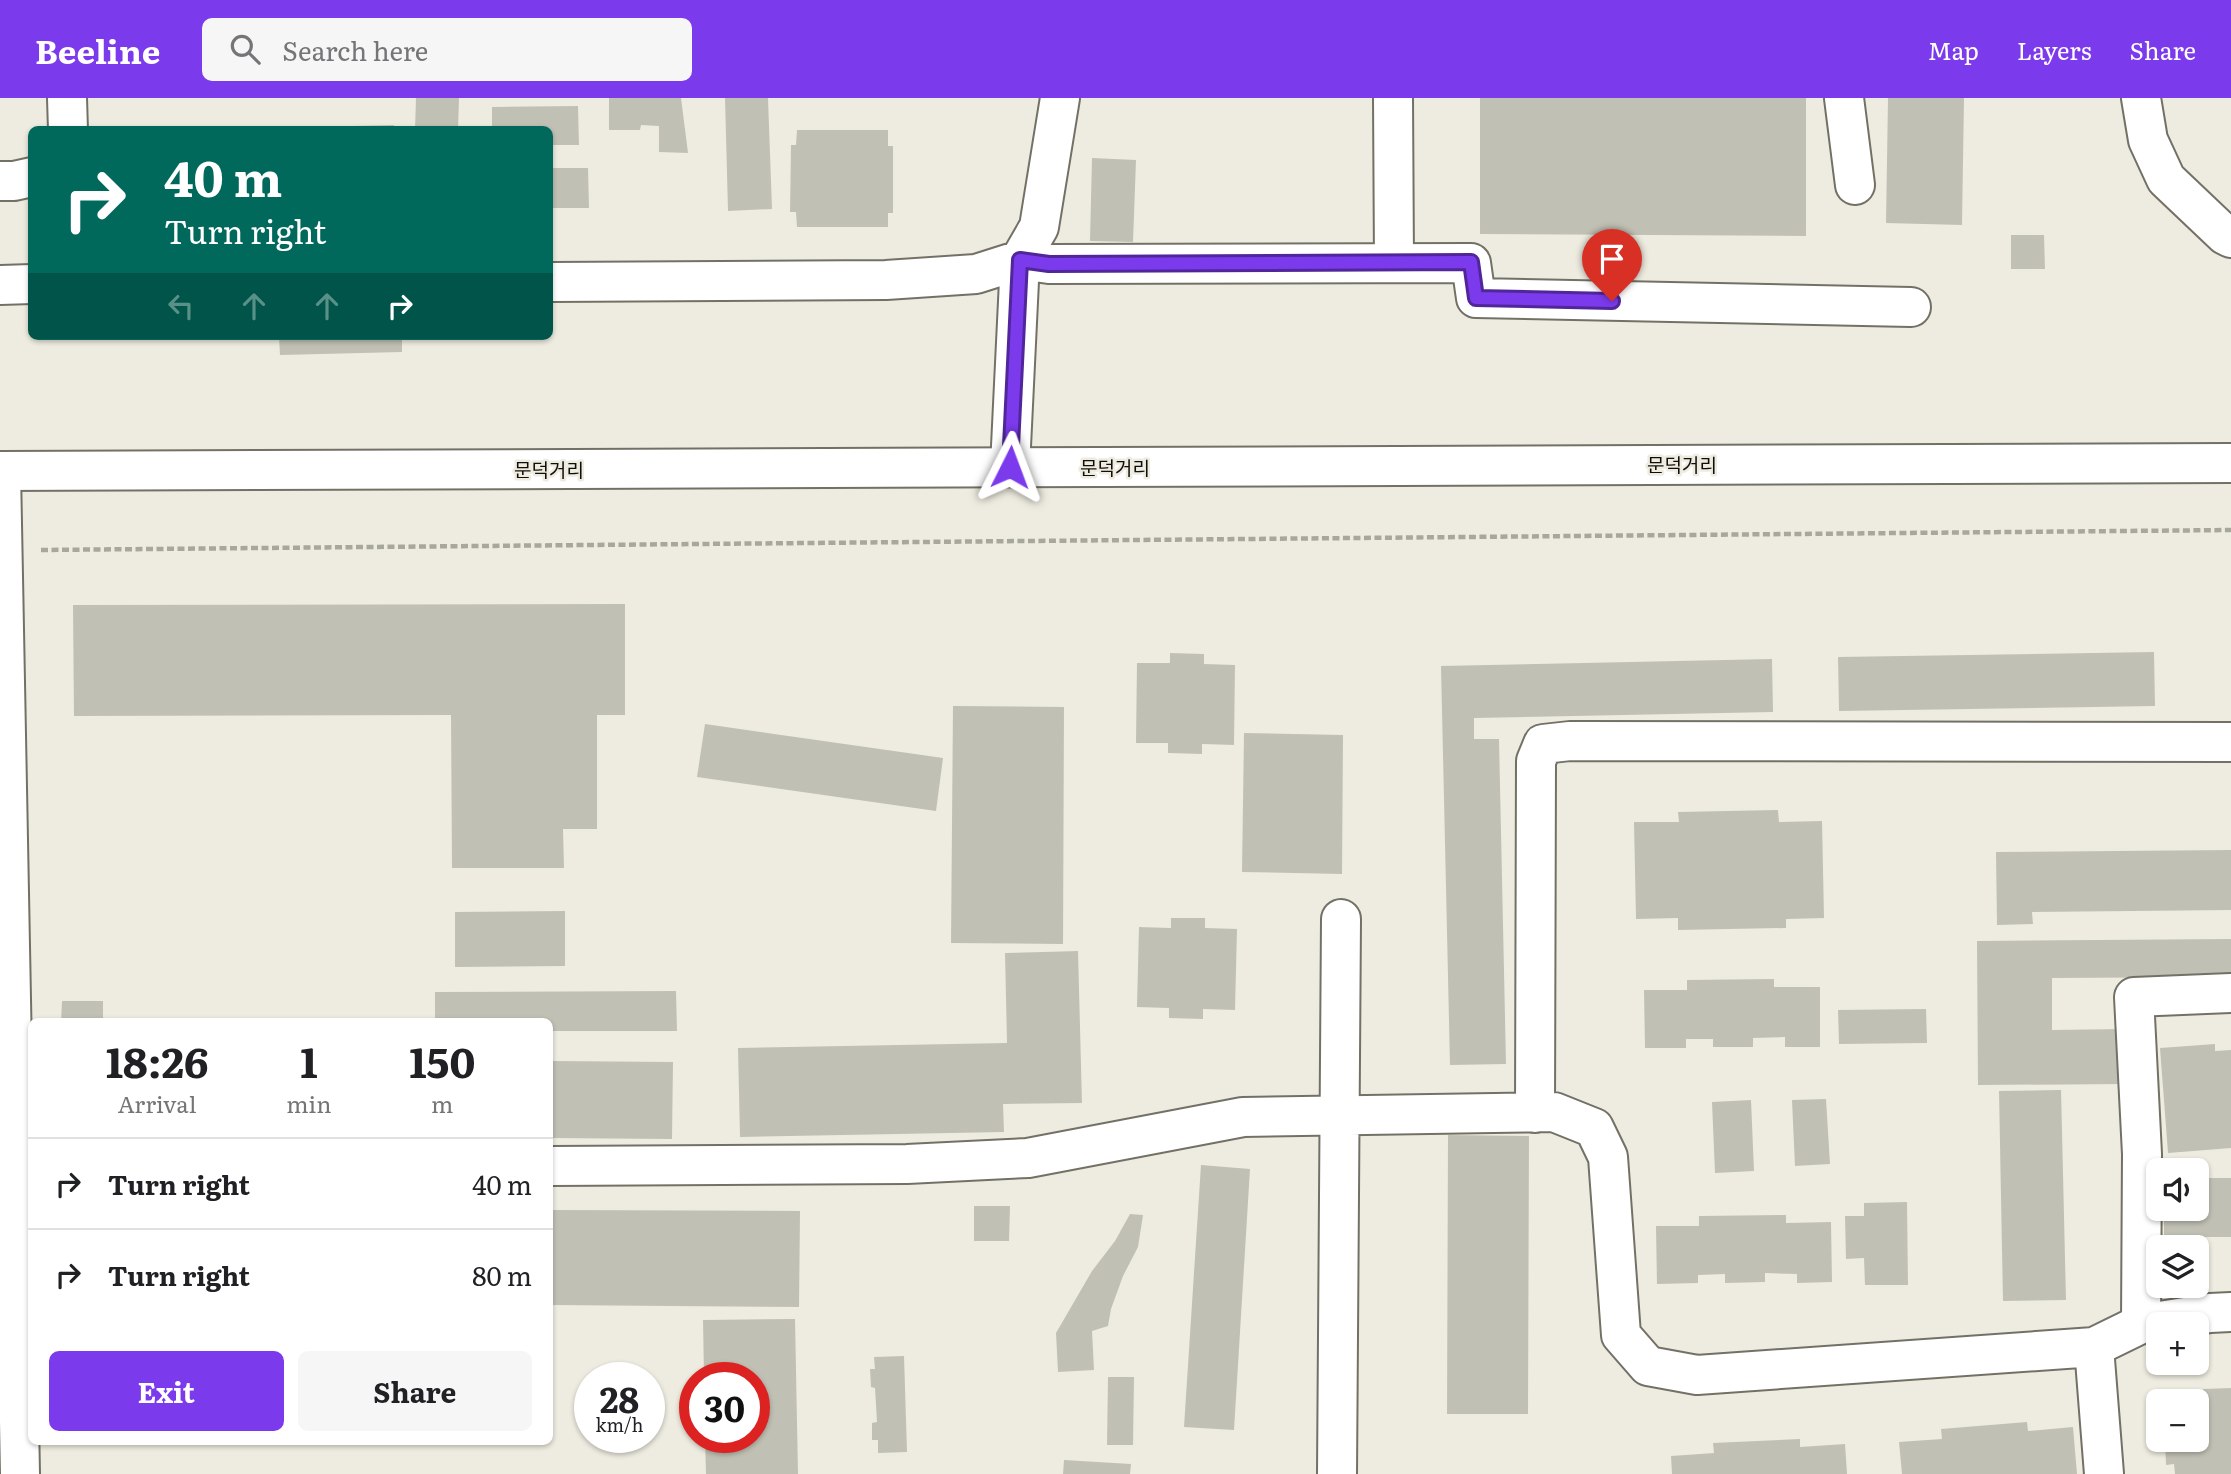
<!DOCTYPE html>
<html lang="en">
<head>
<meta charset="utf-8">
<style>
  body { margin:0; font-family:Literata,"Noto Sans KR",serif; background:#f6f6f6; color:#202124; height:100vh; display:flex; flex-direction:column; font-size:26px; white-space:nowrap }
  * { box-sizing:border-box; margin:0 }
  p { font-size:23px; color:#757577 }
  .icon { flex:none; width:38px; height:38px; fill:none; stroke:currentColor; stroke-width:2; stroke-linecap:round; stroke-linejoin:round }
  .map { position:relative; flex:1; overflow:hidden }
  .drawer { position:absolute; left:28px; top:920px; width:525px; height:427px; display:flex; flex-direction:column; background:#fff; border-radius:10px; box-shadow:0 2px 5px #0004 }
  .drawer>* { flex:none }
  .top-card { position:absolute; left:28px; top:28px; width:525px; height:214px; border-radius:10px; box-shadow:0 2px 5px #0004; background:#00695c; color:#fff; overflow:hidden }
  .buttons { position:absolute; left:2146px; top:1060px; display:grid; gap:14px }
  .buttons a { display:grid; place-items:center; width:63px; height:63px; border-radius:10px; background:#fff; box-shadow:0 2px 5px #0004; font-size:35px }
  .speed { position:absolute; left:574px; top:1264px; display:flex; gap:14px; font-size:35px; font-weight:700; text-align:center }
  .speed>* { display:grid; place-content:center; width:91px; height:91px; border-radius:50%; background:#fff; box-shadow:0 2px 5px #0004; line-height:1 }
  .speed small { font-size:18px; font-weight:400 }
  .speed .limit { border:10px solid #d22; background:#fff; color:#111 }
  .pin { position:absolute; display:grid; place-items:center; width:60px; height:60px; color:#fff; margin:-72px -30px; border-radius:50% 50% 50% 0; rotate:-45deg; box-shadow:0 0 7px #0007 }
  .pin .icon { rotate:45deg }
  .me { position:absolute; width:77px; margin:-38px; rotate:3deg; stroke-linejoin:round; filter:drop-shadow(0 0 5px #0008) }
  .turn { display:flex; align-items:center; gap:24px; height:147px; padding:0 21px; font-size:32px }
  .turn .icon { width:91px; height:91px; stroke-width:2.5 }
  .turn b { display:block; font-size:49px; line-height:60px }
  .lanes { display:flex; align-items:center; height:66px; padding:0 21px; background:#0003; justify-content:center; gap:35px; direction:ltr }
  .lanes .off { opacity:.35 }
  .eta { display:flex; justify-content:space-evenly; align-items:center; height:119px; text-align:center }
  .eta b { font-size:42px; font-weight:700; line-height:49px }
  .button { display:flex; gap:14px; margin-top:auto; padding:14px 21px }
  .button a { flex:1; height:80px; border-radius:10px; background:#7c3aed; color:#fff; font-size:28px; font-weight:700; line-height:80px; text-align:center }
  .button a+a { background:#f6f6f6; color:#202124 }
  ul { padding:0; list-style:none }
  li { display:flex; align-items:center; gap:21px; height:91px; padding:0 21px; border-top:2px solid #e0e0e0 }
  li div { flex:1 }
  li b { display:block; font-size:26px }
  li em { font-style:normal }
  header { display:flex; align-items:center; gap:42px; box-sizing:border-box; height:98px; padding:0 35px; background:#7c3aed; color:#fff }
  header strong { font-size:33px }
  nav { display:flex; gap:38px; margin-inline-start:auto; font-size:24px }
  .search { width:490px; height:63px; background:#f6f6f6; display:flex; align-items:center; gap:18px; box-sizing:border-box; padding:0 24px; border-radius:10px; color:#757577; font-size:26px }
  .map>svg:first-child { display:block }
</style>
</head>
<body>
<header>
<strong>Beeline</strong>
<div class="search"><svg class="icon" aria-label="search" viewBox="0 0 24 24"><circle cx="10" cy="10" r="6"/><path d="M15 15l6 6"/></svg>Search here</div>
<nav><a>Map</a><a>Layers</a><a>Share</a></nav>
</header>
<div class="map">
<svg width="2231" height="1376" viewBox="0 0 2231 1376">
  <rect width="100%" height="100%" fill="#eeece0"/>
  <path fill="#c1c0b4" d="M416,0H459L458,32H415Z
    M609,0H681L688,55L659,54V28L641,27L640,32H609Z
    M725,0H768L772,111L728,113Z
    M1480,0H1806V138L1480,136Z
    M1888,0H1964L1962,127L1886,125Z
    M578,8L579,47H550V32H492V9Z
    M394,27V32H312V29Z
    M797,32H888V48H893V115H888V129H797L796,114H790L791,47H796Z
    M1092,60L1136,62L1133,144L1090,143Z
    M550,70H588L589,110H550Z
    M2011,137H2044L2045,171H2011Z
    M279,238H402V254L280,257Z
    M625,506V617H597V731H563L564,770H452L451,617L74,618L73,507Z
    M2154,554L2155,608L1839,613L1838,559Z
    M1170,555L1204,556V566L1235,567L1234,647L1202,646V656L1168,655V645H1136L1137,565H1170Z
    M1772,561L1773,614L1474,620V641H1499L1506,966L1450,967L1441,568Z
    M953,608L1064,609L1063,846L951,845Z
    M705,626L943,660L936,713L697,679Z
    M1244,635L1343,637L1342,776L1242,774Z
    M1778,712L1779,724L1822,723L1824,820L1786,821V830L1678,832V820L1636,821L1634,724H1679L1678,714Z
    M2231,752V812L2032,814L2033,826L1997,827L1996,754Z
    M565,813V868L455,869V814Z
    M1171,820H1205V830L1237,831L1235,912L1203,911V921L1169,920V910L1137,909L1139,829L1171,830Z
    M2231,841V879L2052,880V932L2124,931L2125,986L1978,987L1977,843Z
    M1078,853L1082,1005L1003,1006L1004,1034L740,1039L738,950L1007,945L1005,855Z
    M1774,881V889H1820V949H1785V939L1753,940V949H1713V941H1686V950H1645L1644,892H1687V882Z
    M676,893L677,933H550V924H435V894Z
    M62,903H103V924H61Z
    M1926,911L1927,945L1839,946L1838,912Z
    M2215,946V953L2231,952V1050L2168,1055L2160,950Z
    M550,963L673,964L672,1041L550,1040Z
    M2061,992L2066,1202L2003,1203L1999,993Z
    M1826,1001L1830,1066L1795,1068L1792,1002Z
    M1751,1002L1754,1073L1715,1075L1712,1004Z
    M1448,1037L1529,1038L1528,1316H1447Z
    M1201,1067L1250,1071L1234,1332L1184,1329Z
    M2206,1080H2231V1139H2205V1148H2164V1111H2196V1090H2207Z
    M1907,1104L1908,1187H1865L1864,1160L1846,1161L1845,1118H1864V1105Z
    M974,1108H1010L1009,1143H974Z
    M550,1112L800,1113L799,1209L550,1207Z
    M1130,1116L1143,1117L1138,1149L1123,1178L1111,1211L1108,1228L1092,1233L1094,1272L1058,1274L1056,1235L1092,1173L1115,1143Z
    M1786,1117V1125L1831,1124L1832,1184L1797,1185V1176L1765,1175V1184L1725,1185V1176L1698,1177V1185L1657,1186L1656,1128H1699V1118Z
    M795,1221L798,1376H706L705,1339H754V1279H704L703,1222Z
    M904,1258L907,1354L878,1355V1342H872V1325L877,1324L875,1290L871,1289L870,1271H875L874,1259Z
    M1108,1279H1134L1133,1347H1107Z
    M2231,1290V1376H2175L2174,1366L2166,1367L2165,1342H2196V1304H2170V1301L2203,1299V1291Z
    M2027,1324L2028,1333L2073,1329L2077,1376H1902L1899,1344L1942,1341L1941,1331Z
    M1800,1341V1349L1845,1346L1847,1376H1672L1671,1358L1714,1355L1713,1345Z
    M1064,1362L1131,1366L1130,1376H1063Z"/>
  <g fill="none" stroke-linecap="round" stroke-linejoin="round">
    <defs>
      <path id="minor" d="M67,0L68,32
        M1393,0L1394,164
        M1844,0L1855,87
        M2141,0L2148,42L2166,81L2225,137L2231,140
        M0,83H14L32,79
        M550,184L886,182L976,176L1020,162L1039,129L1060,0
        M0,187L32,186
        M1010,369L1020,162L1049,166L1471,165L1476,200L1911,209
        M1,373L20,1376
        M1535,1015L1536,663L1543,646L1570,643L2231,644
        M550,1068L907,1066L1028,1060L1243,1019L1554,1014L1594,1030L1608,1059L1621,1237L1648,1268L1697,1277L2094,1249L2141,1226L2210,1215L2231,1214
        M2141,1226L2142,1056L2134,899L2231,895
        M2094,1249L2104,1376
        M1337,1376L1341,821"/>
      <path id="major" d="M0,373L2231,365"/>
    </defs>
    <use href="#minor" stroke="#737166" stroke-width="42"/>
    <use href="#major" stroke="#737166" stroke-width="42"/>
    <path stroke="#a8a79d" stroke-width="4.5" stroke-dasharray="7 3.5" stroke-linecap="butt" d="M41,452L2231,432"/>
    <use href="#minor" stroke="#fff" stroke-width="38"/>
    <use href="#major" stroke="#fff" stroke-width="38"/>
  </g>
  <g fill="none" stroke-linecap="round" stroke-linejoin="round">
    <defs>
      <path id="route" d="M1010,369L1020,162L1049,166L1471,164L1476,200L1612,203"/>
    </defs>
    <use href="#route" stroke="#51269a" stroke-width="18"/>
    <use href="#route" stroke="#7c3aed" stroke-width="12"/>
  </g>
  <g text-anchor="middle" dominant-baseline="central" stroke-width="5" stroke-linejoin="round" paint-order="stroke">
    <g font-size="19" fill="#0f0e0a" stroke="#eeece0">
      <text x="1682" y="366">문덕거리</text>
      <text x="1115" y="369">문덕거리</text>
      <text x="549" y="371">문덕거리</text>
    </g>
  </g>
</svg>
<div class="buttons">
<a><svg class="icon" aria-label="sound" viewBox="0 0 24 24"><path d="M4 9h4l5-4v14l-5-4H4zM17 9q2 3 0 6"/></svg></a>
<a><svg class="icon" aria-label="layers" viewBox="0 0 24 24"><path d="M12 4l9 5-9 5-9-5zM3 14l9 5 9-5"/></svg></a>
<a>+</a>
<a>−</a>
</div>
<div class="speed"><div>28<small>km/h</small></div><div class="limit">30</div></div>
<div class="pin" style="left:1612px;top:203px;background:#d93025"><svg class="icon" aria-label="arrive" viewBox="0 0 24 24"><path d="M6 21V4h12l-3 4 3 4H6"/></svg></div>
<svg class="me" style="left:1010px;top:369px" viewBox="-20 -20 40 40"><path d="M0-17L14 15 0 8-14 15z" fill="#7c3aed" stroke="#fff" stroke-width="4"/></svg>
<div class="top-card">
<div class="turn"><svg class="icon" aria-label="right" viewBox="0 0 24 24"><path d="M7 20v-9h11M14 6l5 5-5 5"/></svg><div><b>40 m</b>Turn right</div></div>
<div class="lanes"><svg class="icon off" aria-label="left" viewBox="0 0 24 24"><path d="M17 20v-9H6M10 6l-5 5 5 5"/></svg><svg class="icon off" aria-label="ahead" viewBox="0 0 24 24"><path d="M12 20V5M6 11l6-6 6 6"/></svg><svg class="icon off" aria-label="ahead" viewBox="0 0 24 24"><path d="M12 20V5M6 11l6-6 6 6"/></svg><svg class="icon" aria-label="right" viewBox="0 0 24 24"><path d="M7 20v-9h11M14 6l5 5-5 5"/></svg></div>
</div>
<section class="drawer">
<div class="eta">
<div><b>18:26</b><p>Arrival</p></div>
<div><b>1</b><p>min</p></div>
<div><b>150</b><p>m</p></div>
</div>
<ul>
<li><svg class="icon" aria-label="right" viewBox="0 0 24 24"><path d="M7 20v-9h11M14 6l5 5-5 5"/></svg><div><b>Turn right</b></div><em>40 m</em></li>
<li><svg class="icon" aria-label="right" viewBox="0 0 24 24"><path d="M7 20v-9h11M14 6l5 5-5 5"/></svg><div><b>Turn right</b></div><em>80 m</em></li>
</ul>
<div class="button"><a>Exit</a><a>Share</a></div>
</section>
</div>
</body>
</html>
